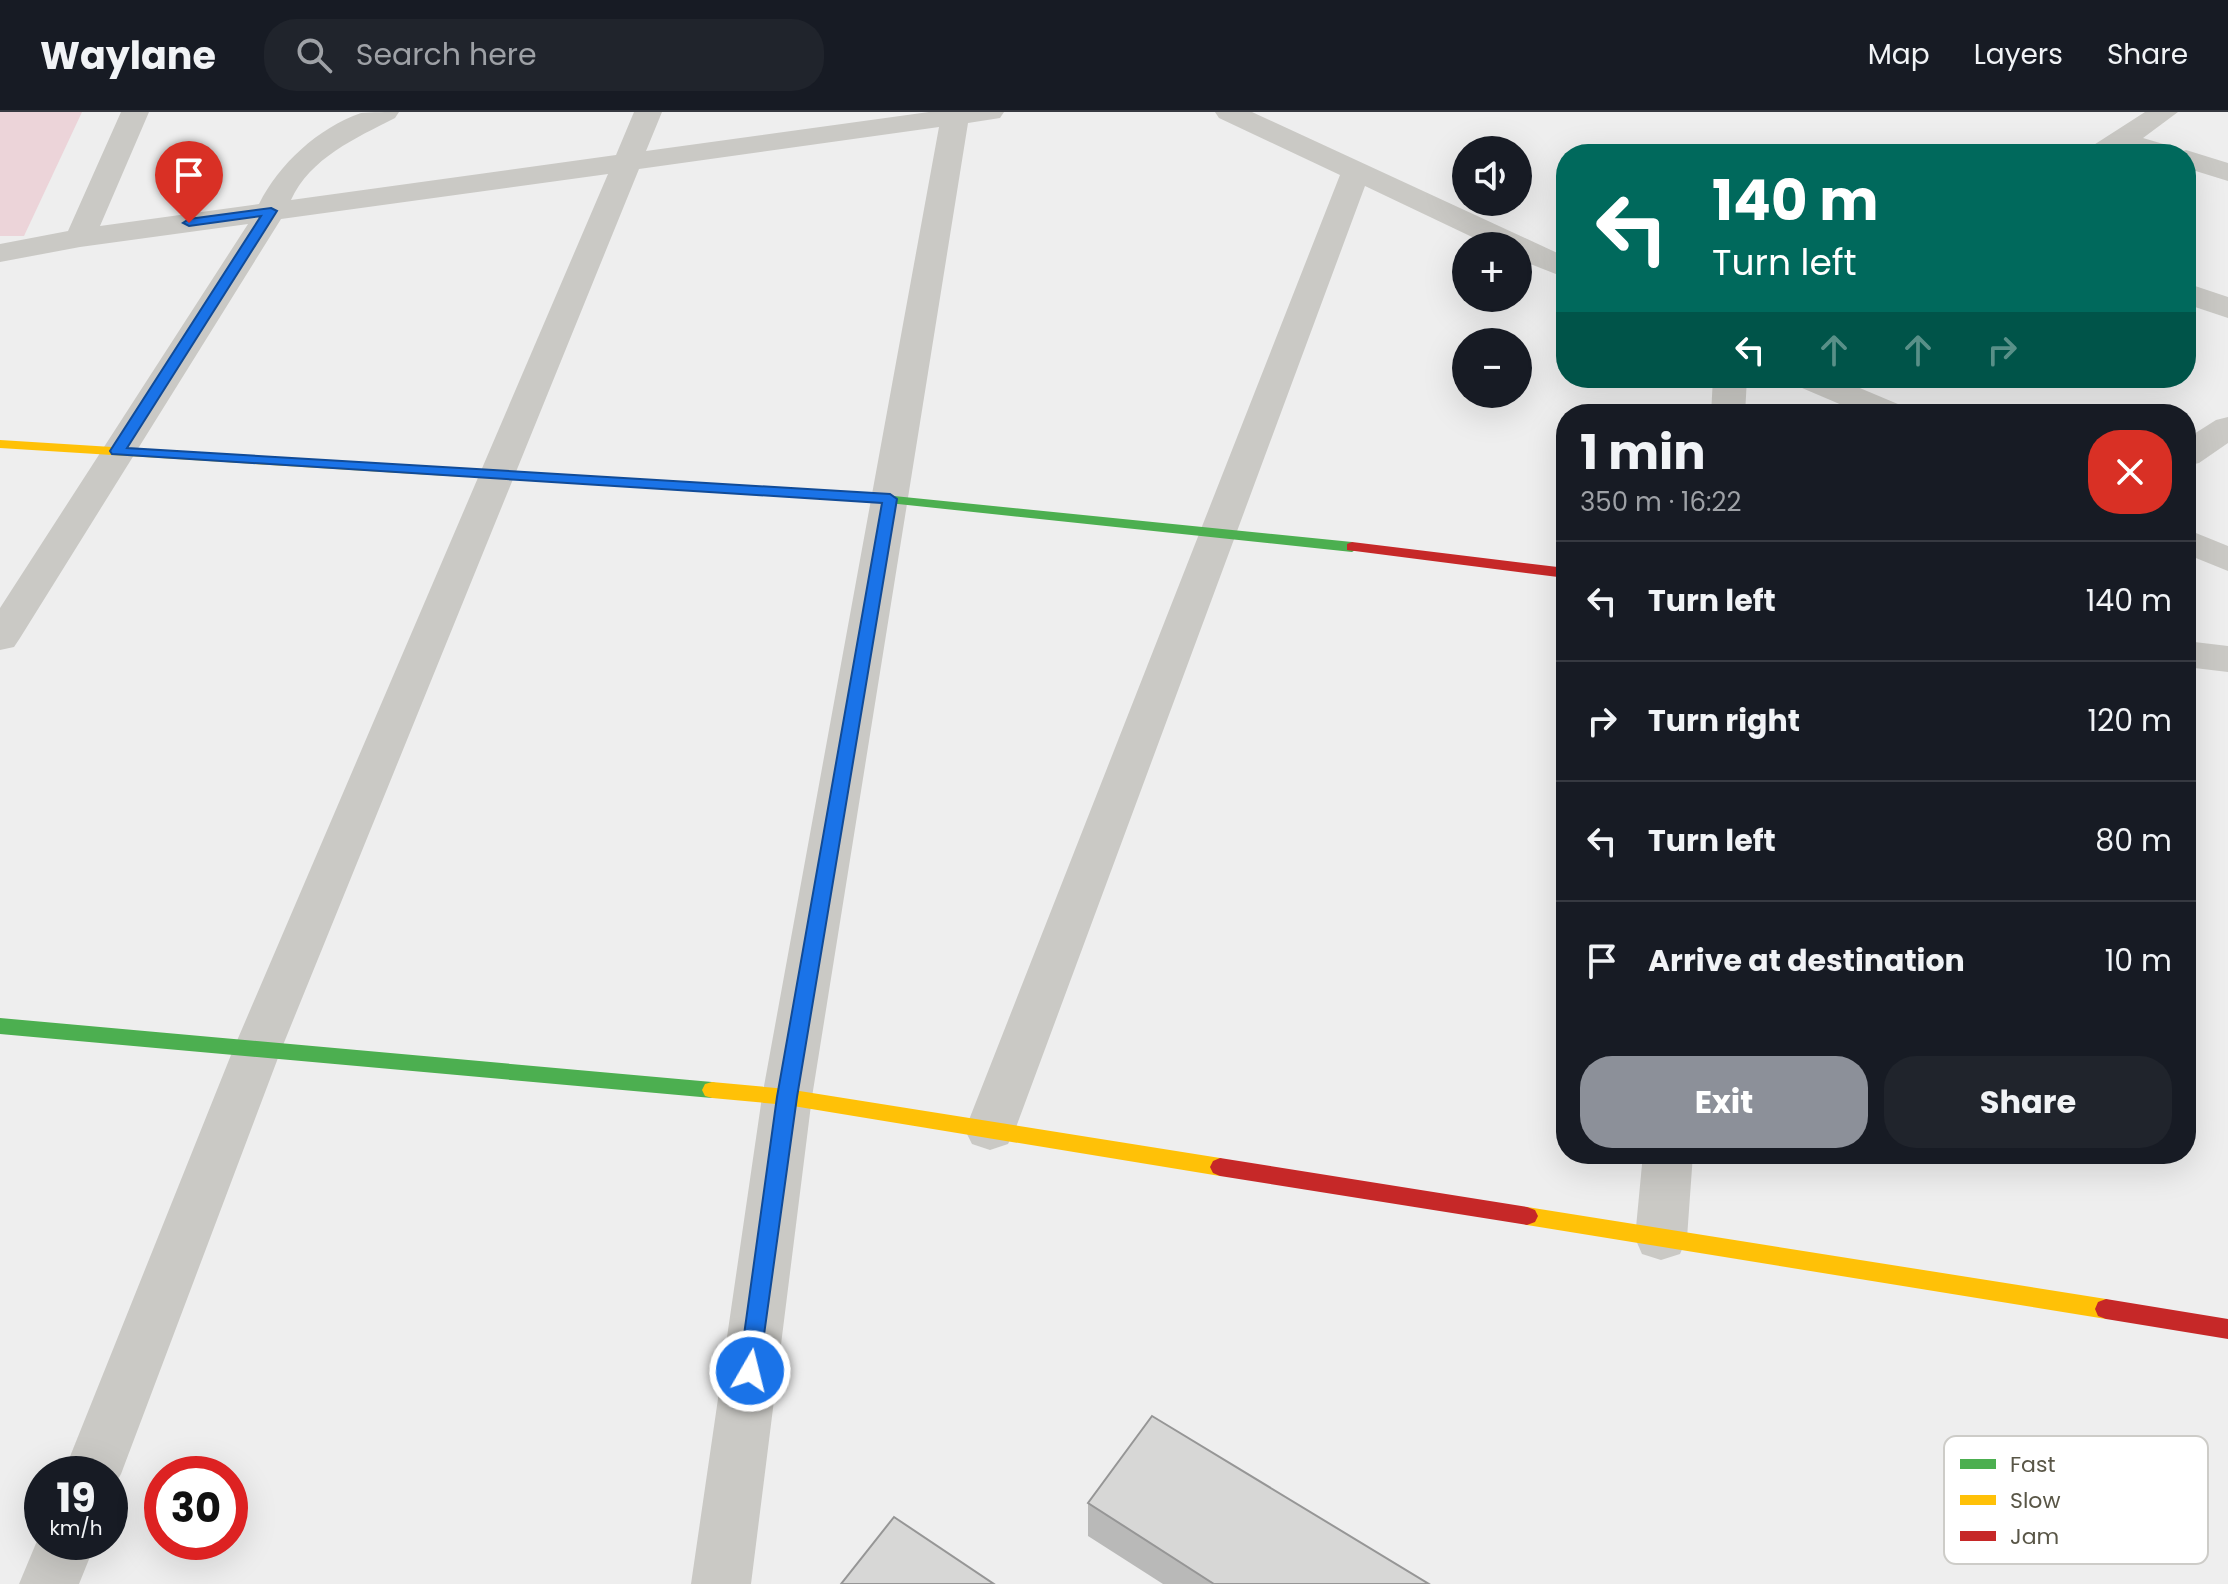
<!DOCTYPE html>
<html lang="en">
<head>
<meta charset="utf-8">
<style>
  body { margin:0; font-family:Poppins,sans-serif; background:#20242c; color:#f1f3f6; height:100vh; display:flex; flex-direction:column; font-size:30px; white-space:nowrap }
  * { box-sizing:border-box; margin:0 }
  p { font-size:26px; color:#9ea1a6 }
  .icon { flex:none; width:44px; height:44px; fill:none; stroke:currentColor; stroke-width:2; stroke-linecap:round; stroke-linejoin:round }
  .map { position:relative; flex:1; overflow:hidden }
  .panel { position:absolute; left:1556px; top:292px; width:640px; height:760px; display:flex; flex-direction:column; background:#171b24; border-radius:32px; box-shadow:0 8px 32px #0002 }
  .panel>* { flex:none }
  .hud { position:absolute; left:1556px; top:32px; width:640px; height:244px; border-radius:32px; box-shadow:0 8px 32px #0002; background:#00695c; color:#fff; overflow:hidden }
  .tools { position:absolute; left:1452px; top:24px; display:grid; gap:16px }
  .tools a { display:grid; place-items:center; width:80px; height:80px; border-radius:50%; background:#171b24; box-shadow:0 8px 32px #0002; font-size:40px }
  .speed { position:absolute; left:24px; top:1344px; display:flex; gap:16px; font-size:40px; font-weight:700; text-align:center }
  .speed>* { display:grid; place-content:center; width:104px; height:104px; border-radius:50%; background:#171b24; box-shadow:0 8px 32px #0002; line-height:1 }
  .speed small { font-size:20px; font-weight:400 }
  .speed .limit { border:12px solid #d22; background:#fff; color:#111 }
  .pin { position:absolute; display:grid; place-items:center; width:68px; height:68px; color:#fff; margin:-82px -34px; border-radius:50% 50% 50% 0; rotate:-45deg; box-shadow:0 0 8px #0007 }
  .pin .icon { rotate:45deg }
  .me { position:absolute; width:88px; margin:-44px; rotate:8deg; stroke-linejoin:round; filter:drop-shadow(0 0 6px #0008) }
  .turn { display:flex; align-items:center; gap:28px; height:168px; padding:0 24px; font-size:36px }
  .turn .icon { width:104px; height:104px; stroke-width:2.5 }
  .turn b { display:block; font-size:56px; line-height:68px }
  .lanes { display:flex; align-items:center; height:76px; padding:0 24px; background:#0003; justify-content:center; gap:40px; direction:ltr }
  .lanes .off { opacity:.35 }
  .round { display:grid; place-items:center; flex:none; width:84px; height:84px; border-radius:32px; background:#20242c }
  .overview { display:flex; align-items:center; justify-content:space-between; height:136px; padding:0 24px }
  h1 { font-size:48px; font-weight:700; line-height:60px }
  .button { display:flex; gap:16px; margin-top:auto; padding:16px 24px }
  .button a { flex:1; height:92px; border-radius:32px; background:#8c9099; color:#fff; font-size:32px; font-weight:700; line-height:92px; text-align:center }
  .button a+a { background:#20242c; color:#f1f3f6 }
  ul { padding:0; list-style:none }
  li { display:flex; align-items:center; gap:24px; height:120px; padding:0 24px; border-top:2px solid #363941 }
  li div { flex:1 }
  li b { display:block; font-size:30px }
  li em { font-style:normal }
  header { display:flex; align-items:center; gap:48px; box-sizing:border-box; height:112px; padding:0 40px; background:#171b24; border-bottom:2px solid #363941 }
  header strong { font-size:38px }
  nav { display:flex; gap:44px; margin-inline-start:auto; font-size:28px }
  .search { width:560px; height:72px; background:#20242c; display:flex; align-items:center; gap:20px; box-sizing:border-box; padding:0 28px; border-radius:32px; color:#9ea1a6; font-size:30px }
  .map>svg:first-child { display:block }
</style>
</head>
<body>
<header>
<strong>Waylane</strong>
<div class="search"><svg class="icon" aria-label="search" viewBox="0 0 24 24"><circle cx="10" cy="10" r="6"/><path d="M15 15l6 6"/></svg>Search here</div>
<nav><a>Map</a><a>Layers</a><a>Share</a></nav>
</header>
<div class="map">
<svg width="2228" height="1472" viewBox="0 0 2228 1472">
  <rect width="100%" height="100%" fill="#eee"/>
  <path fill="#ecd4d9" d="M0,0H82L24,124H0Z"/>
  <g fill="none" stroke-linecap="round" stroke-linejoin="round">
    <path fill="#cac9c5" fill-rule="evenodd" d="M121,0H149L100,114L259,92C279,52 318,16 361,1C372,0 387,0 399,0L395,6C356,26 310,46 291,88L616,43L634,0H662L646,39L929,0H1004L1000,6L968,11L812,985L751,1472H691L762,985L939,15L639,57L281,938L121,1362L110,1382V1362H63L233,938L608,62L281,107L20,526L14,535L0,538V496L248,112L80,135L0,150V132L68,119Z
      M1215,0H1252L1566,145V166L1518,147V134H1491L1365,74L1015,1018L1008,1032L990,1038L972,1032L965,1018L1340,63L1219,6Z
      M2145,0H2178L2143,26L2177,36L2180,40L2186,38L2228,51V69L2186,56V42H2137L2124,38L2119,42H2085L2089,36Z
      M2186,171L2228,185V206L2186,192Z
      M1713,266H1747L1745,302H1711Z
      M1790,266H1836L1905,295L1910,302H1863L1795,273Z
      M2228,305V331L2199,351L2186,354V327L2216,308Z
      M2186,417L2228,434V459L2186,442Z
      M2186,529L2228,534V560L2186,555Z
      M1643,1042H1693L1687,1126L1680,1142L1661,1148L1642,1142L1635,1126Z
      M42,1417V1430H96L79,1472H19Z"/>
    <path fill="#4caf50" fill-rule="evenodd" d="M884,383L1352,430L1360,435L1352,440L879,390L877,387Z
      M0,906L712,970L719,972L722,978L719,984L712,986L0,922Z"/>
    <path fill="#ffc107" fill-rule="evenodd" d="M0,328L464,357L471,361L464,365L0,336Z
      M712,970L787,977L1220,1046L1227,1049L1230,1055L1227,1061L1220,1064L787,993L712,986L705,984L702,978L705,972Z
      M1527,1095L2106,1187L2114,1190L2117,1197L2114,1204L2106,1207L1527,1113L1519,1110L1516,1104L1519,1098Z"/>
    <path fill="#c62828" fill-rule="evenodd" d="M464,357L884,383L891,387L884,391L459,364V358Z
      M1352,430L1566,456V466L1347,438V432Z
      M1220,1046L1527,1095L1535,1098L1538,1104L1535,1110L1527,1113L1220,1064L1213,1061L1210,1055L1213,1049Z
      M2106,1187L2228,1207V1227L2106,1207L2098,1204L2095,1197L2098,1190Z"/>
  </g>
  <path fill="#b9b9b8" d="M1088,1391L1429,1472H1163L1088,1424Z"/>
  <path fill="#d7d7d6" stroke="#969696" stroke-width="2" d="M1152,1304L1429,1472H1214L1088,1391Z
    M894,1405L994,1472H841Z"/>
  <path fill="#1a73e8" stroke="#114b97" stroke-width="2" d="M271,96L277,99L127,336L890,382L897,387L797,985L758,1266L750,1269L742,1266L739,1259L777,985L882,391L112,342L110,339L261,104L189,114L183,111L189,107Z"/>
  <rect x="1944" y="1324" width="264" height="128" rx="12" fill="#fff" stroke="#cdccc8" stroke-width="2"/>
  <rect x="1960" y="1347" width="36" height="10" fill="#4caf50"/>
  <rect x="1960" y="1383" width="36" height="10" fill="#ffc107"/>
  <rect x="1960" y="1419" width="36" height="10" fill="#c62828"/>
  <g font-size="22" fill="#595647">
    <text x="2010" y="1360">Fast</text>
    <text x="2010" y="1396">Slow</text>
    <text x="2010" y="1432">Jam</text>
  </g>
</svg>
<div class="tools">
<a><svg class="icon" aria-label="sound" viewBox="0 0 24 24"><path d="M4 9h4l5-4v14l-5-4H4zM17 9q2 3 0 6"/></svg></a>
<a>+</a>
<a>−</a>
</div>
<div class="speed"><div>19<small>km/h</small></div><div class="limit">30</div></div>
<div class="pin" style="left:189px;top:111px;background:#d93025"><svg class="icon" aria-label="arrive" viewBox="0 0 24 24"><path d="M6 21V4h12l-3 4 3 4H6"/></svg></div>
<svg class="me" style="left:750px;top:1259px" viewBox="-20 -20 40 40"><circle r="17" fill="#1a73e8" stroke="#fff" stroke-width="3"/><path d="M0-11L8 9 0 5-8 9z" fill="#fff"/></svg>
<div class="hud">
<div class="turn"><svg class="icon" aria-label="left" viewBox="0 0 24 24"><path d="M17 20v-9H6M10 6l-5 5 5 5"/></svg><div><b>140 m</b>Turn left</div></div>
<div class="lanes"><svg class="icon" aria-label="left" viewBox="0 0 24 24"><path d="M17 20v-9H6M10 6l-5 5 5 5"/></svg><svg class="icon off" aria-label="ahead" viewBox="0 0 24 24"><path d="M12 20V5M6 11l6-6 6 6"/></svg><svg class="icon off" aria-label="ahead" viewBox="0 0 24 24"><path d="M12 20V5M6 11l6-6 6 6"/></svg><svg class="icon off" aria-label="right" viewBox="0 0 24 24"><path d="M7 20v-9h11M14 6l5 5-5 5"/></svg></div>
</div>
<section class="panel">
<div class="overview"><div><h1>1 min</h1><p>350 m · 16:22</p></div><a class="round" style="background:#d93025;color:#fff"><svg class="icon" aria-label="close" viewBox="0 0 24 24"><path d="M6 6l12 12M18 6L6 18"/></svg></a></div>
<ul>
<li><svg class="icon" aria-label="left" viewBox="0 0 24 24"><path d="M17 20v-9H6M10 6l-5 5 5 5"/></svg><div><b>Turn left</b></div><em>140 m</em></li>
<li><svg class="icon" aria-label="right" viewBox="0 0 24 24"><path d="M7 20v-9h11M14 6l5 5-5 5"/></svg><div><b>Turn right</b></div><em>120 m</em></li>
<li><svg class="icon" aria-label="left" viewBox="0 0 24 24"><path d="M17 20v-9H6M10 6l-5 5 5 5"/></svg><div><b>Turn left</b></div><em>80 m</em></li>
<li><svg class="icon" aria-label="arrive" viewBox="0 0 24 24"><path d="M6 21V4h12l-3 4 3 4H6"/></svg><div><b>Arrive at destination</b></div><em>10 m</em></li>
</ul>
<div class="button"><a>Exit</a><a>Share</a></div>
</section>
</div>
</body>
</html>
